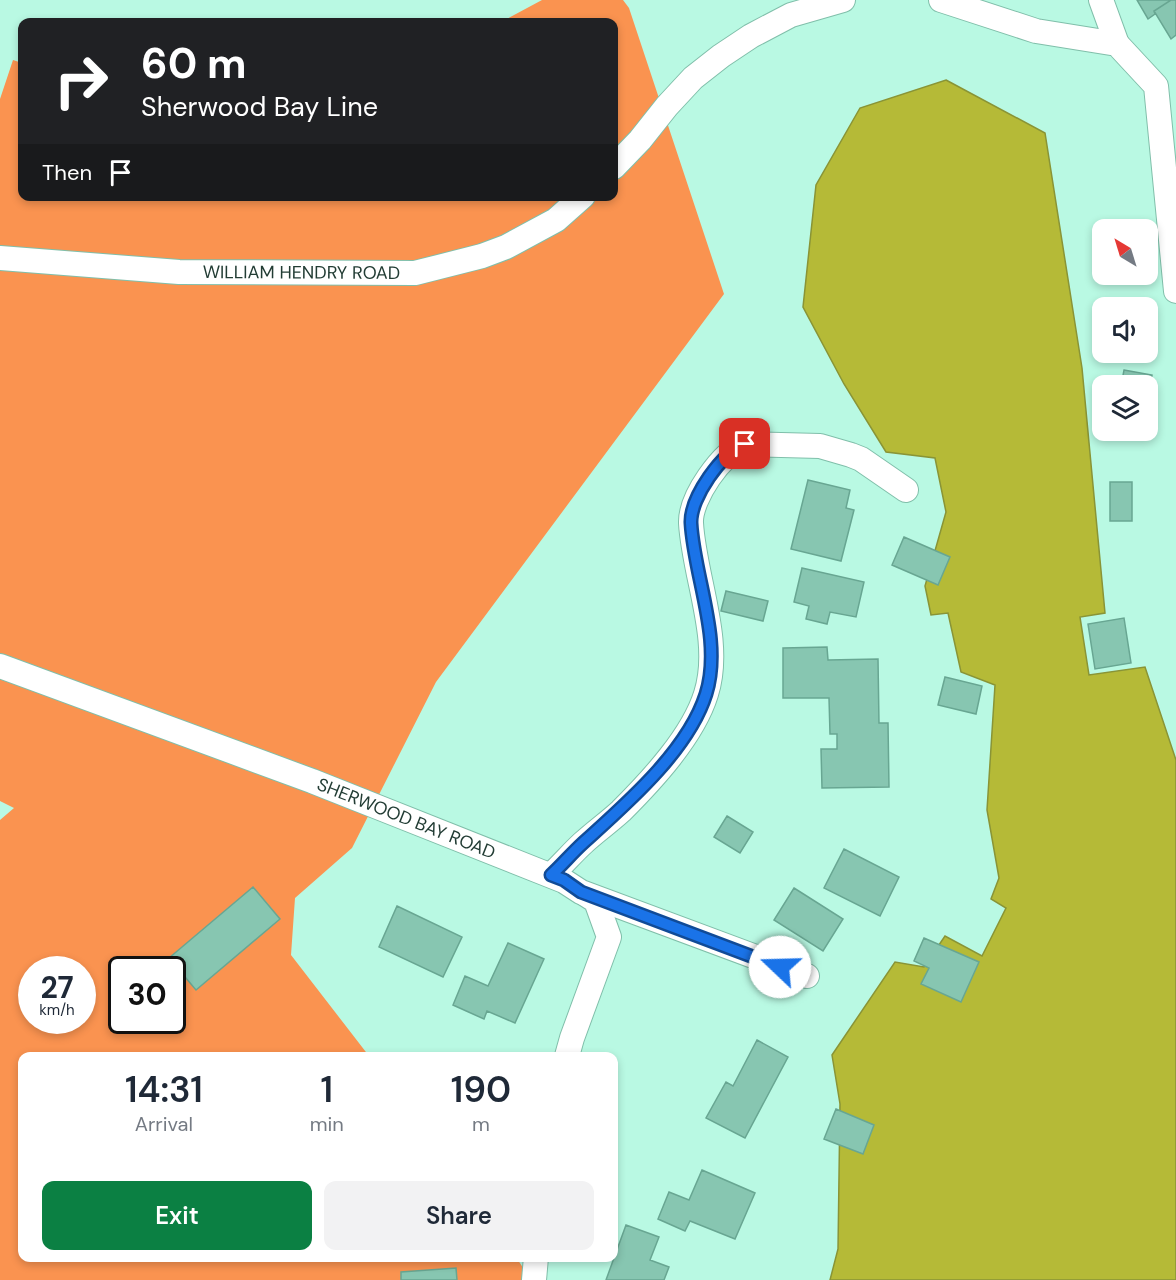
<!DOCTYPE html>
<html lang="en">
<head>
<meta charset="utf-8">
<style>
  body { margin:0; font-family:"DM Sans",sans-serif; background:#f2f2f3; color:#1f2937; height:100vh; display:flex; flex-direction:column; font-size:22px; white-space:nowrap }
  * { box-sizing:border-box; margin:0 }
  p { font-size:20px; color:#747a83 }
  .icon { flex:none; width:33px; height:33px; fill:none; stroke:currentColor; stroke-width:2; stroke-linecap:round; stroke-linejoin:round }
  .map { position:relative; flex:1; overflow:hidden }
  .details { position:absolute; left:18px; top:1052px; width:600px; height:210px; display:flex; flex-direction:column; background:#fff; border-radius:12px; box-shadow:0 3px 9px #0003 }
  .details>* { flex:none }
  .guide { position:absolute; left:18px; top:18px; width:600px; height:183px; border-radius:12px; box-shadow:0 3px 9px #0003; background:#202124; color:#fff; overflow:hidden }
  .needle { width:39px; rotate:322deg }
  .tools { position:absolute; left:1092px; top:219px; display:grid; gap:12px }
  .tools a { display:grid; place-items:center; width:66px; height:66px; border-radius:12px; background:#fff; box-shadow:0 3px 9px #0003; font-size:30px }
  .speed { position:absolute; left:18px; top:956px; display:flex; gap:12px; font-size:30px; font-weight:700; text-align:center }
  .speed>* { display:grid; place-content:center; width:78px; height:78px; border-radius:50%; background:#fff; box-shadow:0 3px 9px #0003; line-height:1 }
  .speed small { font-size:15px; font-weight:400 }
  .speed .limit { border:3px solid #111; border-radius:9px; background:#fff; color:#111 }
  .pin { position:absolute; display:grid; place-items:center; width:51px; height:51px; color:#fff; margin:-26px; border-radius:12px; box-shadow:0 3px 9px #0006 }
  .me { position:absolute; width:66px; margin:-33px; rotate:291deg; stroke-linejoin:round; filter:drop-shadow(0 0 4px #0008) }
  .turn { display:flex; align-items:center; gap:21px; height:126px; padding:0 24px; font-size:27px }
  .turn .icon { width:78px; height:78px; stroke-width:2.5 }
  .turn b { display:block; font-size:42px; line-height:51px }
  .then { display:flex; align-items:center; height:57px; padding:0 24px; background:#0003; gap:12px; font-size:22px }
  .eta { display:flex; justify-content:space-evenly; align-items:center; height:102px; text-align:center }
  .eta b { font-size:36px; font-weight:600; line-height:42px }
  .cta { display:flex; gap:12px; margin-top:auto; padding:12px 24px }
  .cta a { flex:1; height:69px; border-radius:12px; background:#0b8043; color:#fff; font-size:24px; font-weight:600; line-height:69px; text-align:center }
  .cta a+a { background:#f2f2f3; color:#1f2937 }
  .map>svg:first-child { display:block }
</style>
</head>
<body>
<div class="map">
<svg width="1176" height="1280" viewBox="0 0 1176 1280">
  <rect width="100%" height="100%" fill="#b9f9e3"/>
  <path fill="#fa9350" fill-rule="evenodd" d="M542,0H623L629,8L724,294L436,682L352,848L295,898L291,955L369,1056H22V1257H516L531,1280H0V820L14,808L0,801V99L13,60L22,63V196H614V22H501ZM32,969H82V1020H32ZM122,969H172V1020H122Z"/>
  <path fill="#b5ba37" stroke="#899436" stroke-width="1.5" d="M946,80L1045,133L1082,368L1105,613L1080,617L1089,675L1145,667L1176,760V1280H830L838,1249L840,1104L832,1055L895,962L924,967L945,936L982,956L1006,908L991,899L999,878L987,810L995,685L961,672L948,613L931,615L925,586L946,512L935,458L886,452L844,384L803,307L816,185L860,108Z"/>
  <path fill="#87c6b1" stroke="#68a692" stroke-width="1.5" d="M1137,0H1171L1154,11L1155,14L1148,19Z
    M1171,0H1176V35L1171,39L1154,11Z
    M1124,370L1152,375L1148,396V386H1121Z
    M1106,430H1132L1131,439L1105,434Z
    M808,480L850,490L846,508L854,510L841,561L791,549Z
    M1110,482H1132V521H1110Z
    M904,537L950,557L938,585L892,565Z
    M802,568L864,582L856,617L830,612L827,624L806,619L809,606L794,602Z
    M726,591L768,601L763,621L721,611Z
    M1124,618L1131,663L1095,669L1088,624Z
    M827,647L828,660L878,659L879,723H888L889,787L822,788L821,749H837V734H830L829,698H783V648Z
    M945,677L982,686L976,714L938,705Z
    M727,816L753,832L740,853L714,837Z
    M844,849L899,877L880,916L824,888Z
    M253,887L280,919L196,990L169,958Z
    M794,888L843,919L823,951L774,920Z
    M397,906L462,937L443,977L379,947Z
    M924,938L979,962L961,1002L921,984L929,968L914,961Z
    M508,943L544,959L515,1023L487,1011L484,1019L453,1005L465,976L488,986Z
    M757,1040L788,1057L745,1138L706,1118L726,1082L733,1086Z
    M836,1109L874,1125L863,1154L824,1139Z
    M702,1170L755,1193L735,1239L690,1221L685,1231L658,1219L669,1192L689,1200Z
    M626,1225L659,1237L650,1260L669,1267L664,1280H606Z
    M456,1268L457,1280H401V1272Z"/>
  <g fill="none" stroke-linecap="round" stroke-linejoin="round">
    <defs>
      <g id="minor">
        <path d="M941,0L1036,31L1117,44L1156,86L1176,291"/>
        <path d="M1101,0L1117,44"/>
        <path d="M614,167L640,140L667,106L693,78L721,56L751,36L791,15L843,0"/>
        <path id="s1" d="M0,258L179,272L415,273L482,256L506,247L556,220L583,196"/>
        <path id="s2" d="M0,666L312,781L564,881L581,892L807,976"/>
        <path d="M551,875C562,865 572,853 583,843C595,832 609,822 621,811C652,780 693,736 706,694C723,641 694,577 691,523C690,498 722,452 745,444L820,446L851,455L861,459L906,490"/>
        <path d="M567,1056L572,1038L609,937L596,901L585,894"/>
        <path d="M534,1280L536,1257"/>
      </g>
    </defs>
    <use href="#minor" stroke="#80bfaa" stroke-width="26"/>
    <use href="#minor" stroke="#fff" stroke-width="24"/>
  </g>
  <g fill="none" stroke-linecap="round" stroke-linejoin="round">
    <defs>
      <path id="route" d="M745,444C722,452 690,498 691,523C694,577 723,640 706,694C688,751 626,804 583,843C572,853 562,865 551,875L564,880L581,892L780,967"/>
    </defs>
    <use href="#route" stroke="#114b97" stroke-width="15"/>
    <use href="#route" stroke="#1a73e8" stroke-width="10"/>
  </g>
  <g text-anchor="middle" dominant-baseline="central" stroke-width="5" stroke-linejoin="round" paint-order="stroke">
    <g font-size="18" fill="#223c34" stroke="#fff">
      <text stroke="none"><textPath href="#s1" startOffset="302">WILLIAM HENDRY ROAD</textPath></text>
      <text stroke="none"><textPath href="#s2" startOffset="434">SHERWOOD BAY ROAD</textPath></text>
    </g>
  </g>
</svg>
<div class="tools">
<a><svg class="needle" viewBox="-14 -14 28 28"><path d="M0-13l5 13h-10z" fill="#e53935"/><path d="M0 13l5-13h-10z" fill="#747a83"/></svg></a>
<a><svg class="icon" aria-label="sound" viewBox="0 0 24 24"><path d="M4 9h4l5-4v14l-5-4H4zM17 9q2 3 0 6"/></svg></a>
<a><svg class="icon" aria-label="layers" viewBox="0 0 24 24"><path d="M12 4l9 5-9 5-9-5zM3 14l9 5 9-5"/></svg></a>
</div>
<div class="speed"><div>27<small>km/h</small></div><div class="limit">30</div></div>
<div class="pin" style="left:745px;top:444px;background:#d93025"><svg class="icon" aria-label="arrive" viewBox="0 0 24 24"><path d="M6 21V4h12l-3 4 3 4H6"/></svg></div>
<svg class="me" style="left:780px;top:967px" viewBox="-20 -20 40 40"><circle r="19" fill="#fff"/><path d="M0-13L10 11 0 6-10 11z" fill="#1a73e8"/></svg>
<div class="guide">
<div class="turn"><svg class="icon" aria-label="right" viewBox="0 0 24 24"><path d="M7 20v-9h11M14 6l5 5-5 5"/></svg><div><b>60 m</b>Sherwood Bay Line</div></div>
<div class="then">Then<svg class="icon" aria-label="arrive" viewBox="0 0 24 24"><path d="M6 21V4h12l-3 4 3 4H6"/></svg></div>
</div>
<section class="details">
<div class="eta">
<div><b>14:31</b><p>Arrival</p></div>
<div><b>1</b><p>min</p></div>
<div><b>190</b><p>m</p></div>
</div>
<div class="cta"><a>Exit</a><a>Share</a></div>
</section>
</div>
</body>
</html>
